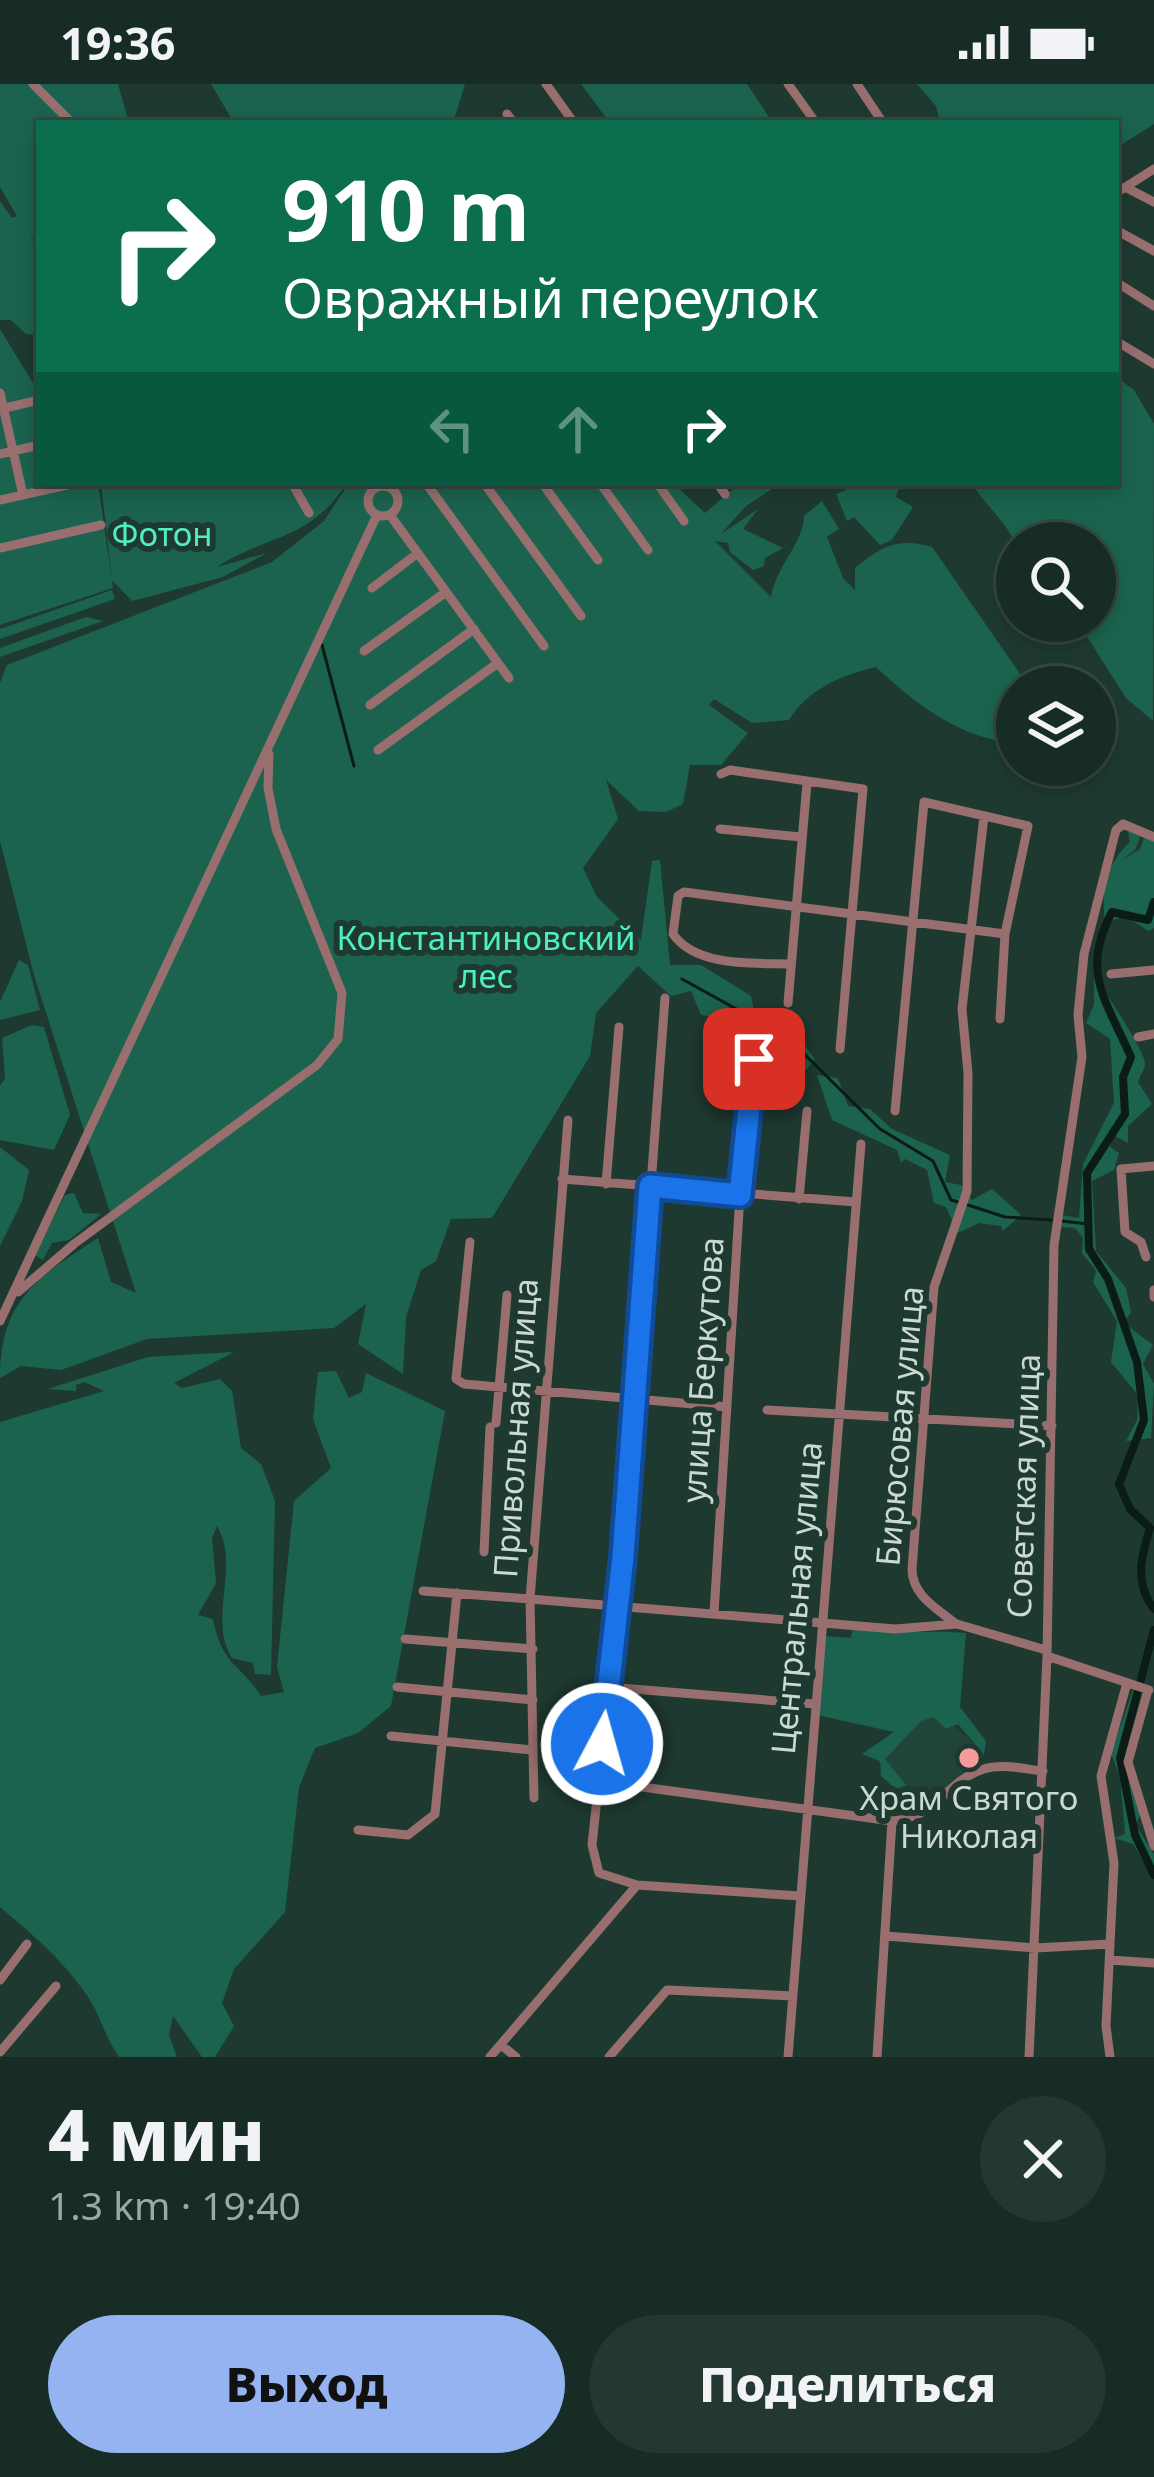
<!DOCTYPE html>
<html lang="ru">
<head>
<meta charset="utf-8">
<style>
  body { margin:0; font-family:"Noto Sans",sans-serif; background:#233831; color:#f1f3f6; height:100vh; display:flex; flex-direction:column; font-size:45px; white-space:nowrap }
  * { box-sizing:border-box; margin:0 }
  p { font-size:39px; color:#9ea7a6 }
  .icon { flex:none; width:66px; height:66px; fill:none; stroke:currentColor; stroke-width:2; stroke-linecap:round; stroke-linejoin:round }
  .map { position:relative; height:1973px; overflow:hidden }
  .panel { display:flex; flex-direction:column; background:#162c24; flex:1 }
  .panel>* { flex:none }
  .top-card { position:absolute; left:36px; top:36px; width:1083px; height:366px; border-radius:0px; box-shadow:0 6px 18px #0003,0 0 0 3px #354841; background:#0b6e4f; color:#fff; overflow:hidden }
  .buttons { position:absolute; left:996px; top:438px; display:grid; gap:24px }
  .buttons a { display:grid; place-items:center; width:120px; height:120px; border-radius:50%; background:#162c24; box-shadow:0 6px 18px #0003,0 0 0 3px #354841; font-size:60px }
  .pin { position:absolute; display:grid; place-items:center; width:102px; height:102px; color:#fff; margin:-51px; border-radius:24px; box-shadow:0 6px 18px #0006 }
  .me { position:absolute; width:132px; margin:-66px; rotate:6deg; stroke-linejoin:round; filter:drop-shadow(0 0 9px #0008) }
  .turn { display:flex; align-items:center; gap:42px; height:252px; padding:0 48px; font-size:54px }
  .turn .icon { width:156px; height:156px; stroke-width:2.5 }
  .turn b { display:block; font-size:84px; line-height:102px }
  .lanes { display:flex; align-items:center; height:114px; padding:0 48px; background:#0003; justify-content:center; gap:60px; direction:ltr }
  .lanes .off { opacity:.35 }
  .round { display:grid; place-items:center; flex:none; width:126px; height:126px; border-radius:63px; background:#233831 }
  .headline { display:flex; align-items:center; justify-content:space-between; height:204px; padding:0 48px }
  h1 { font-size:72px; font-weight:800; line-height:90px }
  .action { display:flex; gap:24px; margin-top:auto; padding:24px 48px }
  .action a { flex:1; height:138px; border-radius:72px; background:#95b2f1; color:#111; font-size:48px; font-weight:800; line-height:138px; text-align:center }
  .action a+a { background:#233831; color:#f1f3f6 }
  .status { display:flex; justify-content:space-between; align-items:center; height:84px; padding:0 60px; background:#162c24; direction:ltr }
  .status svg { height:33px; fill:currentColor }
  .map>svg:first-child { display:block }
</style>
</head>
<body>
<div class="status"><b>19:36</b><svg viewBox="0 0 49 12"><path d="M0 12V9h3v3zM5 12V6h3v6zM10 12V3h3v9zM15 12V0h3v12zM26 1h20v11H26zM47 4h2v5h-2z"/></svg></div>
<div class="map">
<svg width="1154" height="1973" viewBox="0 0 1154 1973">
  <rect width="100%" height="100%" fill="#1e3a30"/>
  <path fill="#204538" d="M931,1621L974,1660L957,1677L966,1687L926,1726L876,1675Z"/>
  <path fill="#1b634e" d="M0,0H118L129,39H39V160L30,153L39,165L37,251L26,250L11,236H0V117L12,134L17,132L0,103Z
    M211,0H465L453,39H234Z
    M581,0H747L773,39H610Z
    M917,0H1154V40L1116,64V39H940L936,22Z
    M0,245L39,309V399H98L113,504L0,541Z
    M1116,293L1134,306L1154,340L1153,637L1126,614L1077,537H1095V459L1017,463C1006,437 987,423 971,399H1116Z
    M101,399H347C308,458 270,449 217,483L267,469L223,493L132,517L112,496Z
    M349,399H673L705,429L740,399H781L746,422L721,450L758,425L743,445L783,464L765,474L764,482L753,486L730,468L728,459L715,457L771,513C776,482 804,458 804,432L822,417L839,445L827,453L843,494L855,506V484C881,462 898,453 932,463L1029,603H1017V660C958,653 918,622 876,583C842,591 808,605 789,636L752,639L714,615L709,621L748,649L721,681H690L683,720L666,728L639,727L606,696L618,735L583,784L597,813L641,856L652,777L660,776L670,881H701L751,912L755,931L784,934L815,975L806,986L790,962L761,954L737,967L705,961L711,952L740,947L744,937L701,931L691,907L671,912L638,882L596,929L590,972L492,1134L451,1135L436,1177L421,1186L406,1233L403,1290L358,1260L366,1220L334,1244L147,1255L61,1286L21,1282L0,1294C0,1216 37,1194 98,1154L111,1198L136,1209L34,891L0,757V599L7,581L272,478L324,437Z
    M847,399L900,400L896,413L913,423L892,456L880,461L854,433L847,437L836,410L846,406Z
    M112,506L115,515L0,555V545Z
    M86,533L103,537L0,573V564Z
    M1128,747L1141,750L1135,766L1122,776L1140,765L1144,754L1154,756V844L1148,847L1126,832L1105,839C1101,807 1105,781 1130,758Z
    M19,876L28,881L40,926L0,936V918Z
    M1094,895C1103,901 1145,969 1145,979C1145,986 1140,991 1138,998L1152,1020L1128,1042V1059L1113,1051L1110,1063L1119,1069L1114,1086L1092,1097L1096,1167L1126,1204L1131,1228L1124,1239L1153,1261L1143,1280L1154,1300L1151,1354L1126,1357L1137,1336L1138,1311L1111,1278L1117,1237L1093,1198L1096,1187L1082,1169L1083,1154L1075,1144L1059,1143L1062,1131L1079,1134L1083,1080L1114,1019L1110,955L1086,939L1094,921Z
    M32,941L44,943L70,1031L54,1066L0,1056V1001L5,995L2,954Z
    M817,991L838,994L848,1022L870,1025L892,1045L950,1071L945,1098L961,1101L972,1116L992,1105L1021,1131L1003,1147L1001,1142L979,1139L958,1149L946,1123L934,1119L927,1086L905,1075L901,1079L897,1066L832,1036Z
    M0,1063L29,1086L22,1117L0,1162Z
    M74,1109L83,1129L101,1130L69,1156L52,1159L43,1176L35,1171L65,1111Z
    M234,1268L174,1299L182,1304L220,1295L232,1307L241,1364L261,1380L275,1417L271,1591L255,1590L253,1579L232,1574C207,1535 241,1482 217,1442L212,1454L216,1499L198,1531L213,1535C222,1582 240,1579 261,1612L284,1608L277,1583L294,1417L331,1384L313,1335L318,1288L336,1287L349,1314L362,1308L366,1289L445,1327L391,1622L358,1649L315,1664L299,1703L285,1828L234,1885L222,1919L234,1942L215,1973H202L173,1932L169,1951L177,1973H119C105,1953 101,1933 88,1913C64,1877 33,1851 0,1823V1338L104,1307L84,1298L76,1301V1307L48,1305L148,1273Z
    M853,1544C890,1552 926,1545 966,1549L960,1623L986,1657L984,1671L958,1640L946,1645L933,1633L921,1637L885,1675L906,1701L897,1706L881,1692L880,1677L862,1670L894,1648L817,1631L826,1552L851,1554Z
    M1133,1606L1142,1608L1123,1670L1140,1730L1136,1742L1154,1770V1795L1133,1760L1114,1754L1125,1750L1120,1693L1111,1669Z"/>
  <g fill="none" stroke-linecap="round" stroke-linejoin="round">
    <path stroke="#0b1b15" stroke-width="3" d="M322,561L354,682
      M682,895L787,953L880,1045L933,1077L951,1116L958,1118
      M968,1121L1005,1133L1052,1136
      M1062,1137L1088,1140"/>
    <path stroke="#0b1b15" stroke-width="8" d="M1154,818L1148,836L1112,828C1080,888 1106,916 1131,973L1123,993L1125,1030L1087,1089L1089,1165L1108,1195L1137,1278L1144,1336L1119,1400L1130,1425L1150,1444C1141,1473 1134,1499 1154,1525
      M1154,1546L1120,1674L1135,1751L1154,1791"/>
    <path stroke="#986e6e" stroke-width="9" d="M33,0L72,39
      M546,0L574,39
      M788,0L816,39
      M857,0L883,39
      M507,30L514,39
      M1125,103L1154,118
      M1116,109L1154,85
      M1116,146L1154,167
      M1116,198L1154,222
      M1116,257L1154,280
      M0,309L23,411
      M0,325L39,316
      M0,370L39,361
      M292,399L309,429
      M426,399L544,562
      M484,399L581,532
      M542,399L598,476
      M600,399L648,466
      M657,399L684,437
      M717,399L725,410
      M368 417a15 15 0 1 1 30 0a15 15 0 1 1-30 0Z
      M0,416L76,399
      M390,431L509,594
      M0,464L101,441
      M372,504L418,469
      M364,567L446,508
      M370,621L474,545
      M378,666L498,579
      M721,690L730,686L863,705L840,965
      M720,745L801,753
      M789,880C753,879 696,883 673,850L678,812L684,808L1005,850
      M1111,890L1154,886
      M788,919L807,699
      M1138,953L1154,950
      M895,1027L924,718L1028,742L1005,850L1000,935
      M568,1036L530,1515L895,1545L957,1540L1046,1566
      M562,1095L856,1118
      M606,1100L619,943
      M799,1115L807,1027
      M470,1158L456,1295L464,1300L727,1323
      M1146,1173L1141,1158L1125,1148L1121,1085L1154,1082
      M1154,1206V1213
      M18,1208L74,1160L317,981L338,955L342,909L276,745L268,704L269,670
      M0,1237L377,431
      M767,1326L1052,1342
      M496,1339L507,1211
      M484,1468L490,1343
      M423,1507L530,1515L534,1714
      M714,1529L740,1111L754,975
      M955,1539C936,1524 912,1511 912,1485L934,1203L967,1107L968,989L962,925L984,732
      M405,1555L533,1565
      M1047,1572L1149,1606
      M397,1603L533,1616
      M608,1603L815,1620
      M1148,1606L1128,1678L1154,1762
      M391,1652L532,1666
      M598,1697L892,1737C939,1733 945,1697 984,1685C1002,1679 1024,1685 1043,1687
      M358,1746L408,1751L435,1730L457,1509
      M637,1801L599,1789L592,1761L623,1473L665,914
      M886,1852L1035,1864L1110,1860
      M1110,1876L1154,1879
      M0,1896L27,1860
      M501,1961L516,1973
      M0,1968L56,1902
      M490,1973L637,1801L800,1812
      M609,1973L667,1906L793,1912
      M788,1973L861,1060
      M877,1973L892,1737
      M1029,1973L1047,1572L1054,1161L1082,973L1078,931L1084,870L1116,746L1123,740L1154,753
      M1110,1973L1106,1942L1114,1779L1101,1692L1127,1599"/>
  </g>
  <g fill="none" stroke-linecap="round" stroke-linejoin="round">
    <defs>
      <path id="route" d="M602,1660L623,1473L650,1102L740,1111L754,975"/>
    </defs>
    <use href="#route" stroke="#114b97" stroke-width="30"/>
    <use href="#route" stroke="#1a73e8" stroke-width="21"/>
  </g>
  <circle fill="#f59b9c" stroke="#1e3a30" stroke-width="4.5" cx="969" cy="1674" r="12"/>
  <g text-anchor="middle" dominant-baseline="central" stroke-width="12" stroke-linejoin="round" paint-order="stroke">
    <g font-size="33" fill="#4deebf" stroke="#1e3a30">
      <text x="162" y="449">Фотон</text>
      <text x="486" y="853">Константиновский<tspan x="486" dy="38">лес</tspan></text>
    </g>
    <g font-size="33" fill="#cadad3" stroke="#1e3a30">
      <text transform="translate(702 1286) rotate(-86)">улица Беркутова</text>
      <text transform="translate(899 1342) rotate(-85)">Бирюсовая улица</text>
      <text transform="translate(515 1344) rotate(-86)">Привольная улица</text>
      <text transform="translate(1023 1402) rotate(-88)">Советская улица</text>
      <text transform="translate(796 1514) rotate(-85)">Центральная улица</text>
    </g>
    <g font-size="33" fill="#cadad3" stroke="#1e3a30">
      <text x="969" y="1713">Храм Святого<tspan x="969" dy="38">Николая</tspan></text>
    </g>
  </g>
</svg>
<div class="buttons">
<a><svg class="icon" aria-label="search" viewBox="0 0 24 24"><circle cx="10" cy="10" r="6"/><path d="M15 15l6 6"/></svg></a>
<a><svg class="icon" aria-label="layers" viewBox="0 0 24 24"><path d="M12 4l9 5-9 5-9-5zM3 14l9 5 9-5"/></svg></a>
</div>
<div class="pin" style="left:754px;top:975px;background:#d93025"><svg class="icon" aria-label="arrive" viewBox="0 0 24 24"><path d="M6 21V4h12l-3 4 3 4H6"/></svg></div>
<svg class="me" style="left:602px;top:1660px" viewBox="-20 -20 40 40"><circle r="17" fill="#1a73e8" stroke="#fff" stroke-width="3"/><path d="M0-11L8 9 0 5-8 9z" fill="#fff"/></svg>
<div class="top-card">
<div class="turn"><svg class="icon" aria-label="right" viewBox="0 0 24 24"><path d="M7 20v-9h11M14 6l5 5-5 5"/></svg><div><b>910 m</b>Овражный переулок</div></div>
<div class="lanes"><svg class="icon off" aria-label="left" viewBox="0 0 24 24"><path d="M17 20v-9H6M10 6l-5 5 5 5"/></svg><svg class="icon off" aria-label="ahead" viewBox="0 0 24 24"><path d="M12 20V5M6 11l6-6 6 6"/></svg><svg class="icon" aria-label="right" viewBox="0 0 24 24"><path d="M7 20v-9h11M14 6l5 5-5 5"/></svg></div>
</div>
</div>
<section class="panel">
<div class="headline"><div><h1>4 мин</h1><p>1.3 km · 19:40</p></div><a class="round"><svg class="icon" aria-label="close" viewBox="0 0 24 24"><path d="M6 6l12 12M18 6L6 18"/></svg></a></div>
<div class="action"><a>Выход</a><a>Поделиться</a></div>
</section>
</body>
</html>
